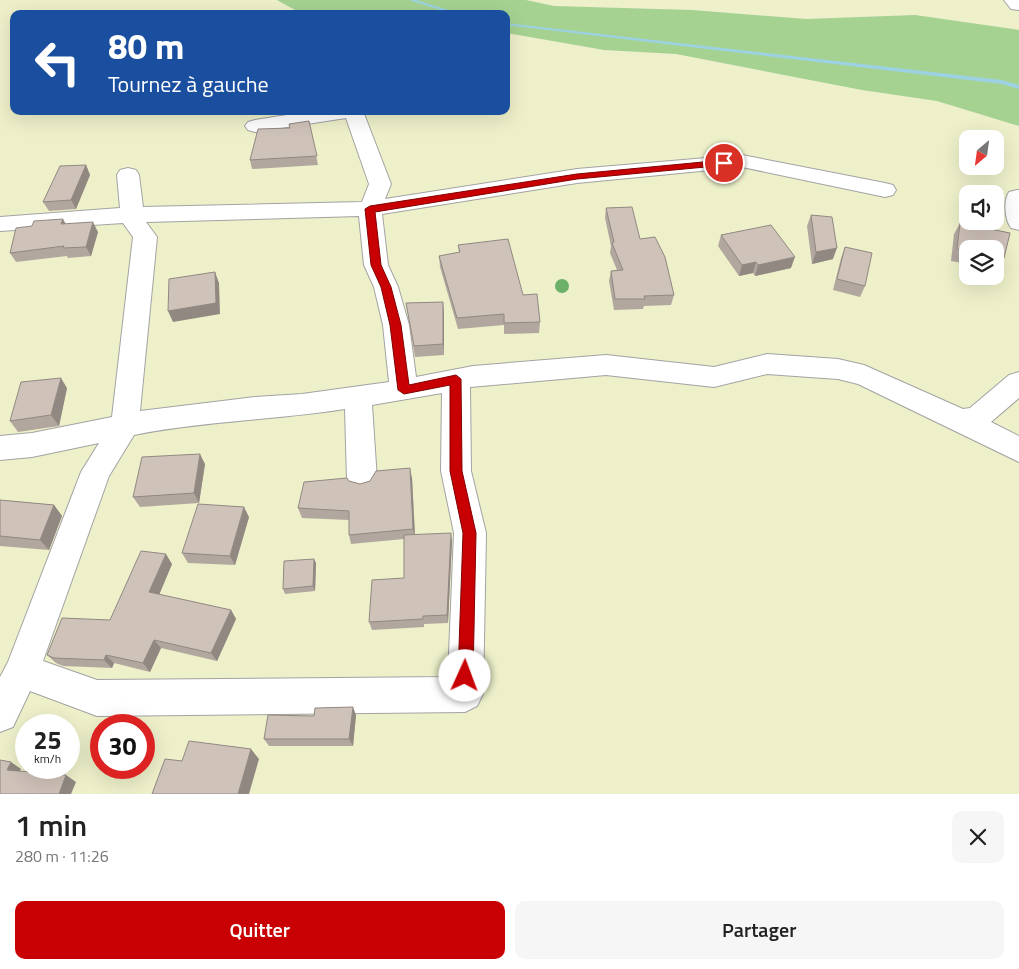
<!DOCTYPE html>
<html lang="fr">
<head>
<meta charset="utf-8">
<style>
  body { margin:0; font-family:"Titillium Web",sans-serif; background:#f6f6f6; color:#222; height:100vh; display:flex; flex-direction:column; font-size:19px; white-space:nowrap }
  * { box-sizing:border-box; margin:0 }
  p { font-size:16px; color:#767676 }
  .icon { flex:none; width:28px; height:28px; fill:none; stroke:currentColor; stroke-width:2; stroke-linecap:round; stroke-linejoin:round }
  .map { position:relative; height:794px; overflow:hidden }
  .sheet { display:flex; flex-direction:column; background:#fff; flex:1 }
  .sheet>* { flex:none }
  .top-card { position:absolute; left:10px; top:10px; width:500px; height:105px; border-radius:10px; box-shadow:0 5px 20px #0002; background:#1a4fa0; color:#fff; overflow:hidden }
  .needle { width:32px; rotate:209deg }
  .tools { position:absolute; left:959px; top:130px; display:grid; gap:10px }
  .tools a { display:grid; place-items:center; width:45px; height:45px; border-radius:10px; background:#fff; box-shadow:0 5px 20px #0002; font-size:25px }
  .speed { position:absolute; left:15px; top:714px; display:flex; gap:10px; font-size:25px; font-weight:700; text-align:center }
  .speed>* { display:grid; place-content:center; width:65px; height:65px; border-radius:50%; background:#fff; box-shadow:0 5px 20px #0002; line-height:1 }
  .speed small { font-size:12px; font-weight:400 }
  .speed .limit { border:8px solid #d22; background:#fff; color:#111 }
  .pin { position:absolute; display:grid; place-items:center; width:42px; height:42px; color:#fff; margin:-21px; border:2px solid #fff; border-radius:50%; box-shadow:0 1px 5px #0007 }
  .me { position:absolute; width:55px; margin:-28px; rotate:2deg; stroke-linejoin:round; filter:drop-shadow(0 0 4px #0008) }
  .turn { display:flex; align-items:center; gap:18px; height:105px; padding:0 15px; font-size:22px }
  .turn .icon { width:65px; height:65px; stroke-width:2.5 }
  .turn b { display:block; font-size:35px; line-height:42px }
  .round { display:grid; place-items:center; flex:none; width:52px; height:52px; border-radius:10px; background:#f6f6f6 }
  .headline { display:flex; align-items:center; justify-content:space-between; height:85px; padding:0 15px }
  h1 { font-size:30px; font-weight:600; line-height:38px }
  .cta { display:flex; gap:10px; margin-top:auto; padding:10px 15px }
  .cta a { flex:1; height:58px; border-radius:10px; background:#c80003; color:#fff; font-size:20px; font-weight:600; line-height:58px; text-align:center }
  .cta a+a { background:#f6f6f6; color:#222 }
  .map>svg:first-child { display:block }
</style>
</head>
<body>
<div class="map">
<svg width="1019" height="794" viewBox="0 0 1019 794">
  <rect width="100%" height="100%" fill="#efeae0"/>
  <path fill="#edf0c9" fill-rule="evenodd" d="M0,0H277L302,14H14V111H506V33L604,50L676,54L862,90L937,101L1019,126V794H0ZM968,139H995V166H968ZM968,194H995V221H968ZM968,249H995V276H968ZM26,725H69V768H26ZM101,725H144V768H101Z
    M526,0H1019V30L915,15L806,19L692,10L554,6Z"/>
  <path fill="#a5d291" d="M277,0H526L554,6L692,10L806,19L915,15L1019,30V126L937,101L862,90L676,54L604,50L506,33V14H302Z"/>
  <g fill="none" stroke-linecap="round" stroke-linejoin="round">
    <path fill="#9cd2e1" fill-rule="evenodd" d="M409,0H416L461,14H453Z
      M506,23L1002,80L1019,85V89L1002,84L506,25Z"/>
    <defs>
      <path id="minor" d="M1004,0H1019V10L1011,9Z
        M312,111H363L391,184L385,199L577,169L742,155L885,183L893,185L896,190L893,195L885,197L742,167L577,183L382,214L388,265L398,287L409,325L416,377L473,366L606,355L714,367L767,354L838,359L864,365L963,409L970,408L1009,375L1019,372V398L991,422L1019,436V462L858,384L838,379L767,374L714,387L606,375L470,387L471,471L486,533L483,694L477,706L465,712L97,716L30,691L13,727L0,732V677L8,662L81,472L99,443L32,457L0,460V436L32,433L112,417L133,237L123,223L0,231V217L120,208L117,175L120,170L128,168L136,170L139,175L143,207L362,202L369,184L346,118L255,132L248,130L245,126L248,122L255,120ZM359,216L364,265L374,287L383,325L389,382L302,394L255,397L140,411L157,237L146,222ZM442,393L441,471L454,533L448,677L97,680L43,661L109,476L134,435C204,421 275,420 345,409L347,480L352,489L362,492L372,489L377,480L372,405Z
        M1017,190H1019V230L1011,228C1005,220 1003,201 1009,192Z"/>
    </defs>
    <use href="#minor" stroke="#a3a3a3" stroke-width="2"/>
    <use href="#minor" fill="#fff" fill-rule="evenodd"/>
  </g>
  <circle fill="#6cb16a" cx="562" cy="286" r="7"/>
  <path fill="#b2a79f" d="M309,121L318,165L252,169L250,160L290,128Z
    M86,165L90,175L76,209L49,211L43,202Z
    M606,208L640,239L674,295L671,305L644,306L643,309L614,310L609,281L611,271L617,270L610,253L611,246L605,218Z
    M811,215L833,259L812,264L807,226Z
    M960,223L1010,233L1004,258L997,270L995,269V249H968V264L951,261L954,234Z
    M66,224L98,232L91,256L68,258L67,256L16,262L10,253Z
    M721,235L791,268L755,276L753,273L739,276L718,246Z
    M458,245L523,295L540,322L539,333L504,334V325L458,329L440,267L439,256L459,253Z
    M845,247L865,286L860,297L833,290L841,258Z
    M443,302L444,355L415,357L406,303Z
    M67,388L59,426L18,432L10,421Z
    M205,464L199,503L140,507L133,497Z
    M412,478L415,535L452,541L448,623L424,624V627L372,630L369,622L404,578V539L351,544L349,535V520L302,518L298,508L349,481L360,484Z
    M0,500L54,505L62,516L49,550L0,546Z
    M249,517L235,565L188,563L182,553Z
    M316,563L315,591L285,594L283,589Z
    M172,564L159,595L231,610L236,619L217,661L161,648L150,672L114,663L112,668L63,666L56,663L47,655L110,620Z
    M356,715L353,746H269L264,739L314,716Z"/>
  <path fill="#918882" d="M86,165L90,175L76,209L71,200Z
    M63,219L68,228L61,224Z
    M93,222L98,232L91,256L86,247Z
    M837,248L833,259L812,264L816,252Z
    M795,257L791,268L755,276L758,265Z
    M756,262L753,273L739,276L742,265Z
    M215,272L219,283L220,314L173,322L168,311Z
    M443,302L444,314V355L443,344Z
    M61,378L67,388L59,426L51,415Z
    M200,454L205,464L199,503L194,493Z
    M410,468L412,478L415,538L413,529Z
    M54,505L62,516L49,550L40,540Z
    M244,507L249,517L235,565L230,556Z
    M451,533L452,541L448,623L447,615Z
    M166,554L172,564L156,602L149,592Z
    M314,559L316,563L315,591L313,586Z
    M231,610L236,619L217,661L211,653Z
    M154,640L161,648L150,672L143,663Z
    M106,655L114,663L112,668L104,660Z
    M353,707L356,715L353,746L349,739Z
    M251,749L259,759L249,794H238Z
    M11,762L21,769L17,776L7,770Z
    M66,775L76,782L71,794H59Z"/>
  <path fill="#cfc2b9" stroke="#918882" d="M309,121L317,156L250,160L258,129L290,128L289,124Z
    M86,165L71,200L43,202L60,166Z
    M632,207L640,239L655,237L665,257L674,295L644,296L645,299H615L611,271L623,270L612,243L614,242L606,208Z
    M811,215L832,217L837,248L816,252Z
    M63,219L61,224L93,222L86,247L63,248L64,246L10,253L16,228L32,226L34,221Z
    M960,223L1010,233L1004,258L995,257V249H968V251L957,249Z
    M771,225L795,257L758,265L756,262L742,265L721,235Z
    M508,239L523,295L537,294L540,322L504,323V314L457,318L439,256L460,252L458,245Z
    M845,247L872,253L865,286L837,279Z
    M215,272L216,303L168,311L169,279Z
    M443,302V344L414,346L406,303Z
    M61,378L51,415L10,421L21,382Z
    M200,454L194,493L133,497L142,457Z
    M410,468L413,529L349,535V511L298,508L304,482L347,478L349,481L360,484L370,481L376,471Z
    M0,500L54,505L40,540L0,536Z
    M198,504L244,507L230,556L182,553Z
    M451,533L447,615L423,616V619L369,622L372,580L404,578V535Z
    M141,551L166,554L149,592L231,610L211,653L154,640L143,663L106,655L104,660L54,658L47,655L62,618L110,620Z
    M314,559L313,586L283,589L284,561Z
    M353,707L349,739H264L268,715L314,716L315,708Z
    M189,741L251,749L238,794H152L165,759L182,761Z
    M0,760L11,762L7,770L66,775L59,794H0Z"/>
  <path fill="#c80003" stroke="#820002" d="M724,160L729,163L727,165L577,179L375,212L381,265L391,287L401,325L409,385L456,375L461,379L462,471L476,533L473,676L470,681L465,683L460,681L458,676L463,533L450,471V385L404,394L398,390L390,325L381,287L371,265L365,209L370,206L577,174Z"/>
</svg>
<div class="tools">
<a><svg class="needle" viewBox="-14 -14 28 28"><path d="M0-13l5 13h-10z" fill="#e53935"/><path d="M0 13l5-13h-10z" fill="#767676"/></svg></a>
<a><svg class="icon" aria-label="sound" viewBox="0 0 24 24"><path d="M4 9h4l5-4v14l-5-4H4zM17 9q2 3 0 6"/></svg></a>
<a><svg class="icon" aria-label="layers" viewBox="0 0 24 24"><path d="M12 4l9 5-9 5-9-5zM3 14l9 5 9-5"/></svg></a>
</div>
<div class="speed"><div>25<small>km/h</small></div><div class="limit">30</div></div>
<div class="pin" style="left:724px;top:163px;background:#d93025"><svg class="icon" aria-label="arrive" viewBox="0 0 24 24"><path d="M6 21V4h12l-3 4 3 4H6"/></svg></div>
<svg class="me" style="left:465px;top:676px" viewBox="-20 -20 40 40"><circle r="19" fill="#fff"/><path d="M0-13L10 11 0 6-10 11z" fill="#c80003"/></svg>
<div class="top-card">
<div class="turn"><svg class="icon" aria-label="left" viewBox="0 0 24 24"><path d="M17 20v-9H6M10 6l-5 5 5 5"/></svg><div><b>80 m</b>Tournez à gauche</div></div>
</div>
</div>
<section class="sheet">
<div class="headline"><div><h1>1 min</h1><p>280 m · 11:26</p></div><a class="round"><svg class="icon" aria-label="close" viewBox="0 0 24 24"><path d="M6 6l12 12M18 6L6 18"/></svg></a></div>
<div class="cta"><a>Quitter</a><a>Partager</a></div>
</section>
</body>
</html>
